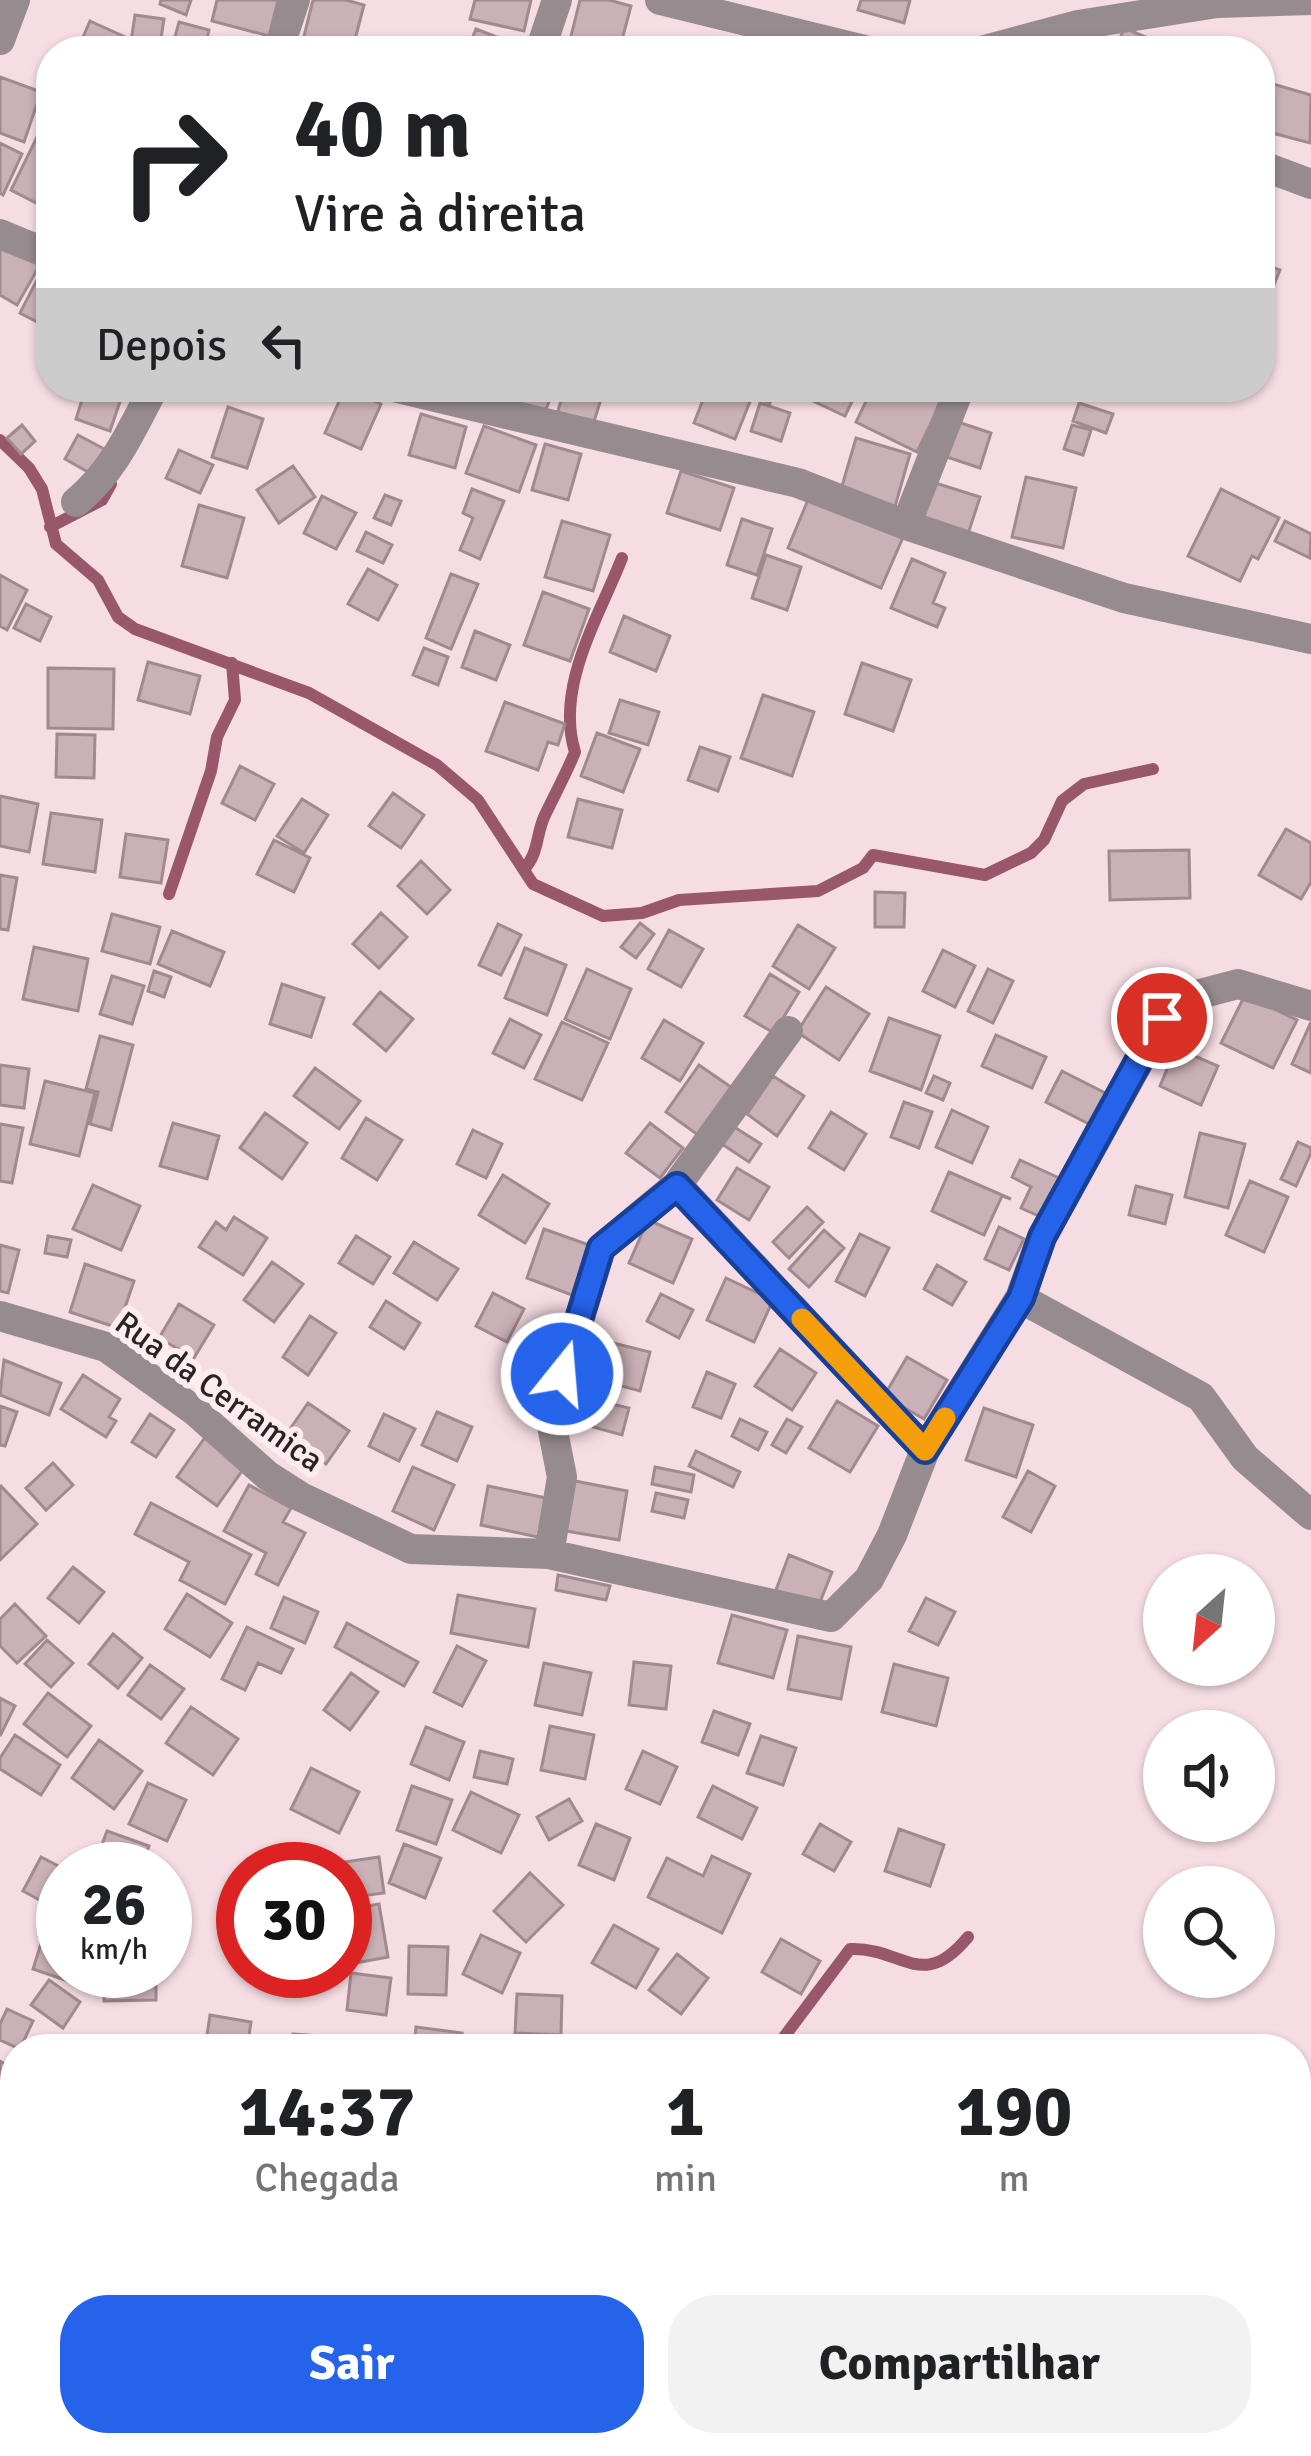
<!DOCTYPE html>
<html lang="pt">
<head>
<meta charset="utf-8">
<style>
  body { margin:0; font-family:Signika,sans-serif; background:#f2f2f2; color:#202124; height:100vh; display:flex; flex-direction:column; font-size:45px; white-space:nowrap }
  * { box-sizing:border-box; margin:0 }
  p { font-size:39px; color:#757577 }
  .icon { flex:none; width:66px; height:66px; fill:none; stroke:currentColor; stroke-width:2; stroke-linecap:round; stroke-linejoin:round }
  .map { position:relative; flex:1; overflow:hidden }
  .details { position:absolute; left:0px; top:2034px; width:1311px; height:423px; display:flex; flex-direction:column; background:#fff; border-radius:48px 48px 0 0; box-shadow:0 3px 9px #0004 }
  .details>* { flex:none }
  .hud { position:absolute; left:36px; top:36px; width:1239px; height:366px; border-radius:48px; box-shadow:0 3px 9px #0004; background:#fff; color:#202124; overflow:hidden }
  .needle { width:78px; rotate:207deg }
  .controls { position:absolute; left:1143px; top:1554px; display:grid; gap:24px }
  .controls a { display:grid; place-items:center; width:132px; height:132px; border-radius:50%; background:#fff; box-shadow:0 3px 9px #0004; font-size:60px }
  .speed { position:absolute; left:36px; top:1842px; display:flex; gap:24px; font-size:60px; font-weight:700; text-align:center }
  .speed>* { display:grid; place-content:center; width:156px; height:156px; border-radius:50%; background:#fff; box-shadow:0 3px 9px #0004; line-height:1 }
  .speed small { font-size:30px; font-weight:400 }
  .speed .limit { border:18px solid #d22; background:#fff; color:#111 }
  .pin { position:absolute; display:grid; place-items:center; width:102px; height:102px; color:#fff; margin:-51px; border:6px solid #fff; border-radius:50%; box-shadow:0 3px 12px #0007 }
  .me { position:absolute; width:132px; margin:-66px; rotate:17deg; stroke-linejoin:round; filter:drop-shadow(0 0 9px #0008) }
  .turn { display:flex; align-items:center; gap:42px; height:252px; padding:0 60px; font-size:54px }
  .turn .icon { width:156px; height:156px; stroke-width:2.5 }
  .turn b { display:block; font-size:84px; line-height:102px }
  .then { display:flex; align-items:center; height:114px; padding:0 60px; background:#0003; gap:24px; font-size:45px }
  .eta { display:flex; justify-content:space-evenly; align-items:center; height:204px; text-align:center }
  .eta b { font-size:72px; font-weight:700; line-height:84px }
  .action { display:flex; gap:24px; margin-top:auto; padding:24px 60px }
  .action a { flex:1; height:138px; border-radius:48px; background:#2563eb; color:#fff; font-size:48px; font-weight:700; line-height:138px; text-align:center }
  .action a+a { background:#f2f2f2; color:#202124 }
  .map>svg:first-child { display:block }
</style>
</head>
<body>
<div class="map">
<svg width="1311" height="2456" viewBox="0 0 1311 2456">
  <rect width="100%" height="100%" fill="#f6dde3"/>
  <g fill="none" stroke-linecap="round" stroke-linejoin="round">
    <path stroke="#98576a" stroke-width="12" d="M0,440L29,468L42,489L56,544L98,580L118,617L135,629L309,693L437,765L478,800L533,884L603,916L642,913L679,900L818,891L863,868L873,855L985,875L1031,853L1044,840L1062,801L1084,784L1153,769
      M50,527L102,500L111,484
      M524,869C539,854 536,833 545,815C555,794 566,774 575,752C555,687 598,619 622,558
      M169,894L211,771L217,737L235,700L232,663
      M775,2049L850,1949C903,1947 922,1993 968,1937
      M0,2435L15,2431
      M46,2442L62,2456
      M146,2456L175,2442"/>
  </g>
  <path fill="#cab1b7" stroke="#a18a8f" stroke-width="3" d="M161,0H191L186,15L160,4Z
    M217,0H278L269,36L212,21Z
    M313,0H346L364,5L352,51L303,40Z
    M475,0H531L524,31L470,19Z
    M580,0H609L631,6L619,51L570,40Z
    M861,0H910L904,23L858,10Z
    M135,15L164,19L159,51L130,48Z
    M90,21L125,37L119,51H77Z
    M179,22L209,30L204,51H171Z
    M1124,28L1172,48L1171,51H1115Z
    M476,29L515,44L512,51H467Z
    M747,39L779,51H743Z
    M0,77L41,92L24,142L0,133Z
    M1273,84L1311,95L1310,143L1261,130Z
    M38,135L51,142V194L44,207L11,190Z
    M0,143L22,154L3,195L0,193Z
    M0,240L41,263L17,305L0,295Z
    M1260,263L1280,270L1271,292L1260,288Z
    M43,268L51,272V329L20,313Z
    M86,387H125L110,431L76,419Z
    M513,387H555L542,419L506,404Z
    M565,387L602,396L591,431L555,421Z
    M708,387H721L751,399L735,439L694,423Z
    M726,387H776L770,403Z
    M799,387H859L845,416L796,393Z
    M873,387H931L945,394L917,452L856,422Z
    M345,388L381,404L361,449L325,433Z
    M760,403L790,413L781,441L751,431Z
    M1079,403L1113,414L1106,433L1073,421Z
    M228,407L263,419L247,468L212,457Z
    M421,414L466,427L455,468L409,455Z
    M958,422L991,433L980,468L947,457Z
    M22,425L35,441L21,454L7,438Z
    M1072,425L1091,430L1083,455L1064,449Z
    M484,426L536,445L519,492L466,473Z
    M78,435L108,451L95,476L65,459Z
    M856,438L910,454L894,510L840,493Z
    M545,444L581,454L568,500L532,490Z
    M179,450L213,465L200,493L166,478Z
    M293,466L315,497L279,523L257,490Z
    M681,471L734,488L720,530L667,513Z
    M1026,477L1076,488L1063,548L1012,537Z
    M932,482L980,497L968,534L920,519Z
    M472,489L504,501L480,559L460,550L473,518L463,513Z
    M1221,489L1279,518L1258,559L1252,556L1240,581L1188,556Z
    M385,495L401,501L391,525L374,518Z
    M810,495L904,535L881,588L788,548Z
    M322,496L356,513L336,549L304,533Z
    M199,505L244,518L227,578L182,566Z
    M742,519L772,529L757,575L727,565Z
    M562,521L610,535L593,591L545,577Z
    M1285,521L1311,534L1310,558L1275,541Z
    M366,532L392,545L383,563L357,551Z
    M766,555L801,567L787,610L752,598Z
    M912,559L945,573L933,603L945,608L937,627L891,608Z
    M368,569L397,585L378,620L348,604Z
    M451,574L478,584L451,649L426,638Z
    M0,575L27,590L7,630L0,626Z
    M543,592L589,609L570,661L524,645Z
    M26,604L51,617L40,641L14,628Z
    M624,616L670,636L656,671L610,652Z
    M475,631L510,645L496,680L462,667Z
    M424,648L448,657L438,685L413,675Z
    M148,662L200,676L190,714L138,700Z
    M862,663L911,680L893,731L845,714Z
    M48,668L114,669L113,729L48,728Z
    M763,695L814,712L792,776L741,758Z
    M620,700L659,712L648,745L609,733Z
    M505,702L565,724L558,745L548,742L538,770L486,751Z
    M597,733L640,749L623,792L581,776Z
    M57,734L95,735L94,778L56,777Z
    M700,747L730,757L718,791L688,780Z
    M240,766L274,784L255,820L222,803Z
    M393,793L424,815L401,848L369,826Z
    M0,796L38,804L29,852L0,846Z
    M302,799L328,815L304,853L277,836Z
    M578,799L622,810L612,848L568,837Z
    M51,813L102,820L95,872L43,864Z
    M1286,829L1311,843V882L1301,899L1259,875Z
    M126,834L168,840L161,883L120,877Z
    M274,840L310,858L294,892L257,874Z
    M1189,850L1190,898L1110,900L1109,851Z
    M421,861L450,890L427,914L398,886Z
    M0,875L17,878L8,930L0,929Z
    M875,892L905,893L904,927H875Z
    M381,913L407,937L379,968L353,944Z
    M112,914L160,927L150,964L102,951Z
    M640,923L654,934L636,958L621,947Z
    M498,924L521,935L501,975L479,965Z
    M798,925L835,948L809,989L773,966Z
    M669,930L703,949L681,987L648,969Z
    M172,931L224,952L210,986L158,964Z
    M34,947L88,959L78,1011L23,999Z
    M525,948L566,965L547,1015L505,998Z
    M943,950L975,966L955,1007L923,991Z
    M587,969L631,989L610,1039L565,1019Z
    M988,969L1013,981L993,1023L968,1011Z
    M154,971L171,977L164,997L148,991Z
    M770,974L799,992L774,1033L745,1016Z
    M112,976L144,986L132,1024L100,1014Z
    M282,984L324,998L311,1037L270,1024Z
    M826,987L869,1014L839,1060L797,1032Z
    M380,992L413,1019L386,1051L354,1024Z
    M1245,995L1297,1020L1273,1068L1221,1043Z
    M889,1018L940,1036L921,1090L870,1071Z
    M510,1019L541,1035L524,1068L493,1053Z
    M664,1020L703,1043L680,1081L642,1058Z
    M562,1022L608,1043L582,1100L535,1079Z
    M1311,1022V1073L1292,1064Z
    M996,1035L1046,1057L1032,1088L982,1066Z
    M100,1036L133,1045L111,1130L90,1124L98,1092L86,1089Z
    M1176,1048L1218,1066L1201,1105L1160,1086Z
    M0,1065L29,1069L24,1108L0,1105Z
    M699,1065L738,1092L705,1140L666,1112Z
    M315,1068L360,1101L339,1129L294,1096Z
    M1062,1071L1107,1094L1091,1125L1046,1102Z
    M773,1076L804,1096L777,1136L747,1114Z
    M934,1076L950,1083L943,1100L926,1093Z
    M45,1081L95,1093L79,1156L30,1144Z
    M904,1102L932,1112L919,1148L891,1137Z
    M952,1110L988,1127L972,1163L936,1147Z
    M831,1112L866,1134L844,1170L809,1148Z
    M265,1113L307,1143L282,1179L240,1148Z
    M366,1118L402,1140L377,1180L342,1158Z
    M173,1123L219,1136L207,1179L160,1166Z
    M650,1123L683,1148L660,1178L626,1153Z
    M0,1124L23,1128L12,1183L0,1181Z
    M731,1125L761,1144L749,1162L719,1142Z
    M473,1130L502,1144L486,1178L457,1164Z
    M1200,1133L1245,1144L1228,1208L1185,1197Z
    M1298,1142L1311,1148V1153L1296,1186L1281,1179Z
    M1020,1160L1059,1178L1041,1217L1021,1208L1031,1187L1012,1177Z
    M737,1168L769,1187L749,1220L717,1200Z
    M949,1172L1011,1199L1002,1196L984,1235L932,1211Z
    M503,1175L549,1204L525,1243L479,1215Z
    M1250,1181L1288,1197L1264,1252L1226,1235Z
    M93,1185L140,1206L121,1250L73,1229Z
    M1136,1186L1172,1195L1165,1224L1129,1215Z
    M807,1207L823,1222L789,1258L773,1242Z
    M234,1217L267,1238L243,1275L199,1247L216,1222L226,1230Z
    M648,1220L692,1239L673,1283L629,1263Z
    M999,1227L1024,1239L1009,1270L985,1259Z
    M544,1229L589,1245L572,1295L527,1278Z
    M824,1230L844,1248L809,1287L789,1269Z
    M860,1234L889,1248L865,1296L836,1281Z
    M48,1236L71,1240L67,1257L45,1253Z
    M356,1236L390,1257L373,1284L339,1263Z
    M414,1242L458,1269L437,1300L394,1273Z
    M0,1245L19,1250L8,1293L0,1291Z
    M272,1262L303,1284L274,1322L244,1300Z
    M85,1264L134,1281L118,1328L70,1312Z
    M937,1265L966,1282L952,1305L924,1289Z
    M726,1278L773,1300L754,1342L707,1320Z
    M493,1293L524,1309L507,1342L476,1326Z
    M661,1294L693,1310L679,1338L647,1321Z
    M386,1301L420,1323L404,1349L370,1327Z
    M179,1304L214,1325L194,1358L159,1338Z
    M310,1316L336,1333L308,1375L283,1357Z
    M609,1342L650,1352L640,1391L599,1380Z
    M780,1349L816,1373L792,1410L755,1386Z
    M907,1357L947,1380L924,1419L884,1396Z
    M4,1360L61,1383L49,1415L0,1395Z
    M707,1372L735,1384L721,1418L693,1407Z
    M83,1375L120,1399L109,1417L116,1421L106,1437L61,1409Z
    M572,1380L597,1387L587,1426L562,1420Z
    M599,1401L629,1408L622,1435L593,1427Z
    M837,1401L878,1426L850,1472L809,1448Z
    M308,1403L349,1431L326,1464L285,1436Z
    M0,1406L17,1412L5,1446L0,1445Z
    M984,1408L1033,1425L1016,1477L966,1460Z
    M437,1412L472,1427L457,1461L422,1445Z
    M150,1414L174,1430L156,1457L132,1442Z
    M384,1414L415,1429L399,1461L369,1446Z
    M740,1419L767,1432L758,1450L732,1436Z
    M787,1419L802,1427L786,1453L772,1445Z
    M206,1436L247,1464L217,1506L177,1477Z
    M696,1451L740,1472L733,1487L689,1466Z
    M53,1463L73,1485L46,1510L26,1488Z
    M413,1467L454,1485L434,1530L393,1511Z
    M655,1467L694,1475L691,1492L652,1484Z
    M1028,1471L1055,1486L1031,1532L1003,1517Z
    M575,1481L627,1491L619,1540L566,1531Z
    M249,1485L291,1508L283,1522L305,1533L278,1585L256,1574L266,1553L224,1531Z
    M1,1486L37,1524L0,1560V1487Z
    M488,1486L546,1498L538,1537L481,1525Z
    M656,1493L688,1500L684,1518L652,1511Z
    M151,1503L251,1555L225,1604L180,1580L189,1562L135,1534Z
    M789,1555L832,1572L818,1607L776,1590Z
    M73,1567L104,1592L79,1623L48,1598Z
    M558,1575L610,1586L606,1600L556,1590Z
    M187,1594L232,1623L210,1657L165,1629Z
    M458,1595L535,1609L528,1647L451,1633Z
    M284,1597L318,1612L305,1643L271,1628Z
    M926,1598L955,1612L938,1645L909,1631Z
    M15,1604L46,1636L17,1663L0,1646V1619Z
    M732,1615L787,1630L773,1678L718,1663Z
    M347,1623L418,1662L404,1686L335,1647Z
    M247,1627L293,1649L281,1673L258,1663L245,1690L222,1679Z
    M113,1634L142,1658L118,1688L89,1664Z
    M798,1636L851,1647L841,1699L788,1689Z
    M47,1640L73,1663L51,1687L25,1664Z
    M457,1646L486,1661L462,1706L434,1692Z
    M634,1662L671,1666L666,1709L629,1705Z
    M544,1663L591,1673L582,1715L535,1705Z
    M894,1664L948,1678L936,1726L882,1712Z
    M150,1665L184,1689L161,1719L128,1695Z
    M351,1673L378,1692L350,1730L324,1710Z
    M48,1693L91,1726L67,1757L24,1724Z
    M0,1698L15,1706L0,1736Z
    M191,1707L238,1739L213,1775L166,1743Z
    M714,1711L750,1724L738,1755L702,1742Z
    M550,1726L594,1735L585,1779L541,1770Z
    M426,1727L464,1742L449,1780L411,1764Z
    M15,1735L60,1765L41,1795L0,1769V1758Z
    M761,1736L796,1748L783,1785L747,1773Z
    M99,1740L142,1771L114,1809L72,1778Z
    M480,1751L513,1759L507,1784L474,1777Z
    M643,1751L677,1767L660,1804L626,1789Z
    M311,1768L359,1792L339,1833L291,1809Z
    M148,1783L186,1800L167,1841L129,1824Z
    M412,1786L452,1800L436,1844L397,1830Z
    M713,1786L757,1808L742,1839L698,1817Z
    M471,1792L519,1815L501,1853L453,1830Z
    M569,1799L582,1821L549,1840L537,1817Z
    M596,1824L630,1838L614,1880L579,1865Z
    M820,1824L851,1842L834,1871L803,1854Z
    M899,1829L944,1845L930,1886L885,1871Z
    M107,1831L149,1846L140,1869H93Z
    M404,1844L441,1858L425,1898L389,1883Z
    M712,1856L750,1874L722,1933L648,1897L667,1858L703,1876Z
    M41,1857L64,1869L63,1913L23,1891Z
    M379,1857L384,1893L345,1898V1869H332L331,1864Z
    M530,1873L563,1905L526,1942L494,1911Z
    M379,1904L388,1957L345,1965V1910Z
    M614,1925L658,1949L636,1988L592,1963Z
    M481,1935L520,1953L502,1993L463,1974Z
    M43,1937L63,1943V1971H71L68,1981L33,1969Z
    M781,1939L820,1961L801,1994L762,1972Z
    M409,1946L448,1947L446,1995L408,1994Z
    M677,1954L708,1978L681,2014L649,1990Z
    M104,1971H156V2000L104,2001Z
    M251,1971H297L298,1975L253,1981Z
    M351,1973L391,1978L386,2015L347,2010Z
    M49,1980L80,2002L63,2028L31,2005Z
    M517,1994L562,1996L561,2035L515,2033Z
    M7,2009L33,2021L20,2049L0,2040V2024Z
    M210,2015L251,2022L247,2049H205Z
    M416,2027L462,2033L460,2049H414Z
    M293,2034L346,2038L345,2049H292Z
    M0,2061L15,2070V2117L10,2126L0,2120Z
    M0,2199L15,2222V2243L0,2253Z
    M15,2293V2340L7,2342L0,2296Z
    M434,2442H486L483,2456H433Z
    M587,2442L628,2444L627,2456H586Z
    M642,2442H685V2447Z
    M710,2442H764V2456H710Z"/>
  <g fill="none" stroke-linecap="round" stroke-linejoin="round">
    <path stroke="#968b8e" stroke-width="30" d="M660,0L869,51
      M0,40L15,0
      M278,51L295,0
      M540,51L557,0
      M981,51L1078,25L1217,3L1311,0
      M1260,165L1311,184
      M0,234L51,255
      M393,387L798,483L906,525L1124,598L1311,639
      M76,502C114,471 132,429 154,387
      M906,525L960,387
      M677,1185L925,1450
      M1020,1298L1201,1397L1245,1458L1311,1515
      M0,1316L106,1347L195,1411L268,1476L301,1497L411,1549L549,1554L831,1617L869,1579L892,1535L925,1450L1020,1298L1042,1237L1163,1018L1200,994L1238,984L1311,1006
      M549,1554L562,1477L550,1416L601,1248L677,1185L788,1031"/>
  </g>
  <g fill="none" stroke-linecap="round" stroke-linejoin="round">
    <defs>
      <path id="route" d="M562,1374L601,1248L677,1186L925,1450L1021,1298L1042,1237L1162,1018"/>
    </defs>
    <use href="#route" stroke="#184099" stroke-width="30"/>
    <use href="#route" stroke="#2563eb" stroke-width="21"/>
    <path stroke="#f59e0b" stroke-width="21" d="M802,1319L925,1450L945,1418"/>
  </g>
  <g text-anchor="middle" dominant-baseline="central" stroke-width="12" stroke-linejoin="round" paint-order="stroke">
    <g font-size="33" fill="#2b2224" stroke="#fdedf0">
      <text transform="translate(219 1392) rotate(36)">Rua da Cerramica</text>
    </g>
  </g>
</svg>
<div class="controls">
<a><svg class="needle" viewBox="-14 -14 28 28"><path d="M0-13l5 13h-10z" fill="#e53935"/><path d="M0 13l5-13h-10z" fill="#757577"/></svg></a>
<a><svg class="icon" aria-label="sound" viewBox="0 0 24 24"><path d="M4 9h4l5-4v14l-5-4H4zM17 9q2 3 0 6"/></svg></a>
<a><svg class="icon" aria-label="search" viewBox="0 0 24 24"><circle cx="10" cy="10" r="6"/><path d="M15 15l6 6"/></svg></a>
</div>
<div class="speed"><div>26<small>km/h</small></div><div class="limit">30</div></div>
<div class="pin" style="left:1162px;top:1018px;background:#d93025"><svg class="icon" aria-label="arrive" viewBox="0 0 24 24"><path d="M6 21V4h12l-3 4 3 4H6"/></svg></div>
<svg class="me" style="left:562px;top:1374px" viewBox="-20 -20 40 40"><circle r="17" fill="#2563eb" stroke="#fff" stroke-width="3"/><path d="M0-11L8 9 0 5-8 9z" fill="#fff"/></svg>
<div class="hud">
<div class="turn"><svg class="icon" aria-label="right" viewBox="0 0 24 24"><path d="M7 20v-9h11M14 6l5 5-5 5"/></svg><div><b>40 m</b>Vire à direita</div></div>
<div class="then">Depois<svg class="icon" aria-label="left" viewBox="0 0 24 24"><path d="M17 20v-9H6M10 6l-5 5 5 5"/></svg></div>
</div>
<section class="details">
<div class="eta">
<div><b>14:37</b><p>Chegada</p></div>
<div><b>1</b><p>min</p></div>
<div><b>190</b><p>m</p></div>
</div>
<div class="action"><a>Sair</a><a>Compartilhar</a></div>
</section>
</div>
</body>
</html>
